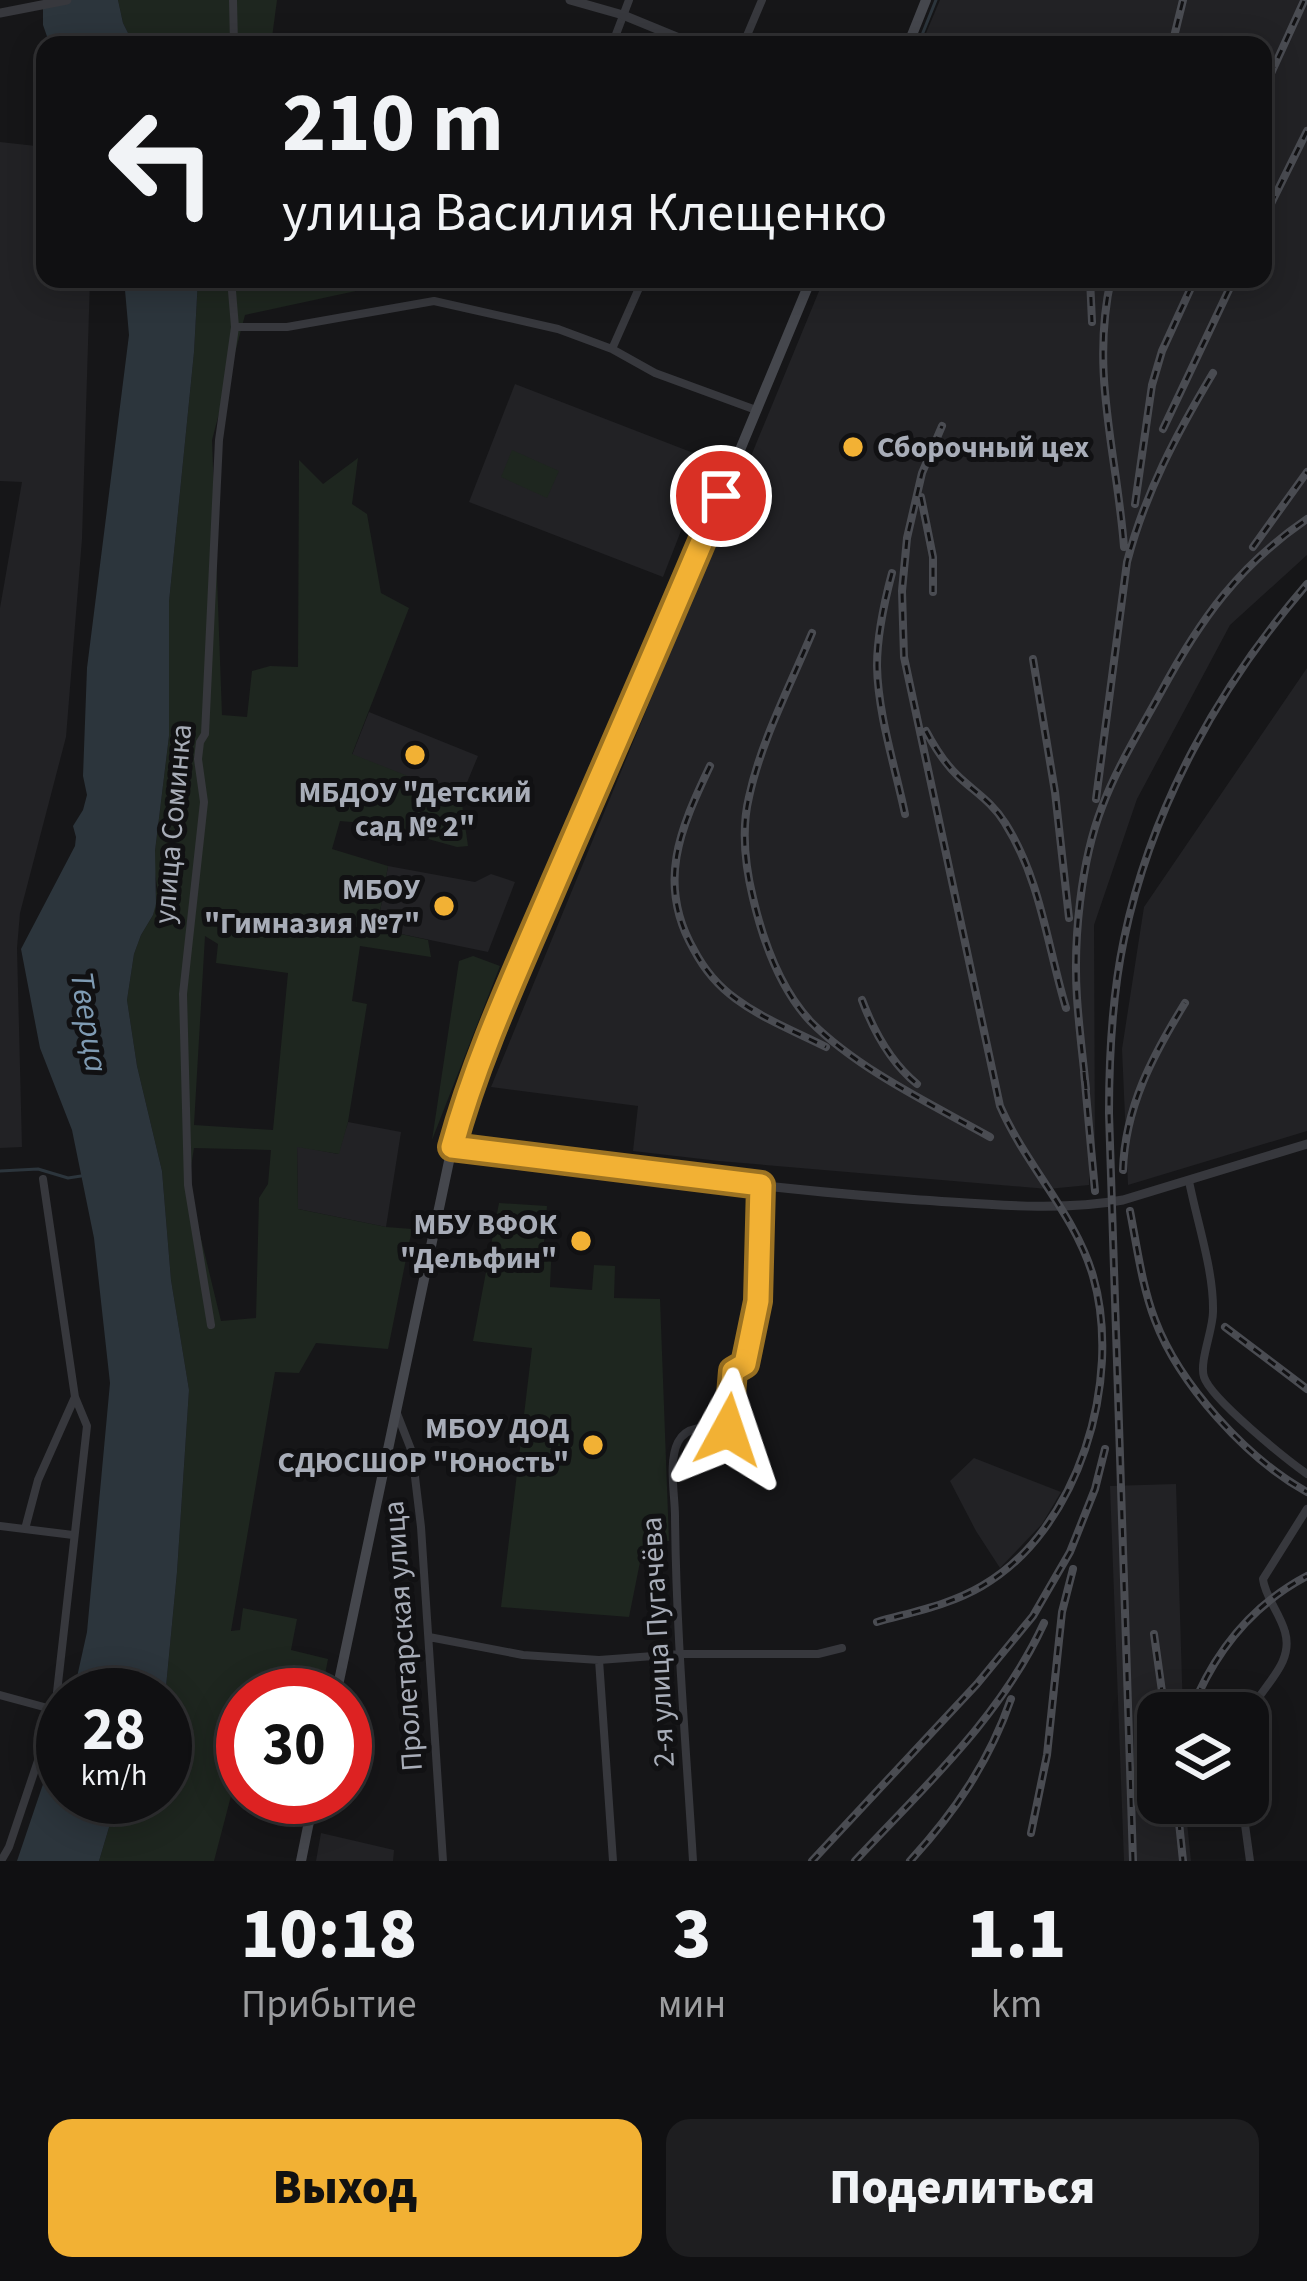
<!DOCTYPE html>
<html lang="ru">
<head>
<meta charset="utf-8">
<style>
  body { margin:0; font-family:"Source Sans 3",sans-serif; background:#1e1e20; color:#f1f3f6; height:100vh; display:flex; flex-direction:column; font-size:45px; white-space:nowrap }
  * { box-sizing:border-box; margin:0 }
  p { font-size:39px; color:#9c9d9f }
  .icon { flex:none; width:66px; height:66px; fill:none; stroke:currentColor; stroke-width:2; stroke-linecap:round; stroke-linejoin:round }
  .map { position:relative; height:1861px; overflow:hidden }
  .details { display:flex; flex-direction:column; background:#101012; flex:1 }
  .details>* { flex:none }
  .guide { position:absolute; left:36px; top:36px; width:1236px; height:252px; border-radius:24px; box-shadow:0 6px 30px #0003,0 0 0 3px #303032; background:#101012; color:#f1f3f6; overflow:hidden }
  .buttons { position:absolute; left:1137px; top:1692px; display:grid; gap:24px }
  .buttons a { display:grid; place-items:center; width:132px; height:132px; border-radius:24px; background:#101012; box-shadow:0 6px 30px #0003,0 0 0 3px #303032; font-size:60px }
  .speed { position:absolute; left:36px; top:1668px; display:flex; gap:24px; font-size:60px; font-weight:700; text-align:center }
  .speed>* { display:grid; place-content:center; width:156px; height:156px; border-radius:50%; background:#101012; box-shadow:0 6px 30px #0003,0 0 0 3px #303032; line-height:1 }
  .speed small { font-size:30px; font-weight:400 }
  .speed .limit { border:18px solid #d22; background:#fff; color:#111 }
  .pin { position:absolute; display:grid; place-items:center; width:102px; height:102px; color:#fff; margin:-51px; border:6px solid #fff; border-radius:50%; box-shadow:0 3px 12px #0007 }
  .me { position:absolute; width:132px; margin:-66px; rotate:5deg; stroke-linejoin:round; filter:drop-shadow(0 0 9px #0008) }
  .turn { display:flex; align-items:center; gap:42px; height:252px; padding:0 48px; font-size:54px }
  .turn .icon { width:156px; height:156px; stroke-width:2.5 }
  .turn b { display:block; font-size:84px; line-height:102px }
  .eta { display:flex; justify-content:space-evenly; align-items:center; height:204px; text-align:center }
  .eta b { font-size:72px; font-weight:800; line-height:84px }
  .primary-button { display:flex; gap:24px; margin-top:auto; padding:24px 48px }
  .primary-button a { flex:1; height:138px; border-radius:24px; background:#f2b134; color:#111; font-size:48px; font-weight:800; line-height:138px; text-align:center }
  .primary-button a+a { background:#1e1e20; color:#f1f3f6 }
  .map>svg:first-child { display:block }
</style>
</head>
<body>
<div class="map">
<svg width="1307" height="1861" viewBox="0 0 1307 1861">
  <rect width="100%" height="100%" fill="#161618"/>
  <path fill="#222225" d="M940,0H1307V555L1230,625L1137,799L1094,925L1095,1165L1089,1166V1185L1048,1189L719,1161L633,1151L638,1106L491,1087L824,279H1263V45H921Z
    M0,142L45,147V279H90L82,539L66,737L20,913L17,948L22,1147L0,1148V608L22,482L0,481Z
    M515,384L709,459L663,577L469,502Z
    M1307,668V1131L1128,1185L1122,1049L1144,907Z
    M369,712L478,756L461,797L352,755Z
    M388,866L475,882L491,874L515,882L488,952L377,929Z
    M348,1122L401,1132L386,1227L298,1209L297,1146L338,1154Z
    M974,1458L1061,1492L1042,1524L1000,1568L976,1531L950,1481Z
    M1176,1484L1183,1713H1158V1803H1185L1191,1861H1124L1110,1486Z
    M321,1833L394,1850L393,1861H316Z"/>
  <path fill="#1e261f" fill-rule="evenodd" d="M118,0H277L271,45H134L123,23Z
    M198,279H402V281L245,315L212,440L222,715L247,717L252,671L270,666L298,667L299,460L323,484L358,458L352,504L367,514L381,593L409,608L352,754L461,797L468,846L457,847L374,824L340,821L332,849L388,866L377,929L428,940L431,957L360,946L352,1001L367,1004L348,1122L339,1154L297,1147L298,1209L386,1227L412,1229L388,1349L316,1343L299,1373L275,1372L231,1631L240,1630L243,1608L297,1619L291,1650L328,1659L321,1695H243V1750L214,1861H99L118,1797H165V1697L177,1572L189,1390L171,1280L162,1171L137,1066L127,1000L134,954L141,935L153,915L157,886L154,867L155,851L169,736V602L194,352ZM205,936L218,944L216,963L288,973L273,1130L194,1125ZM194,1148L271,1150L268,1184L259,1198L256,1318L221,1321L188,1185Z
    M512,450L559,471L547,498L501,477Z
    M473,956L500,966L432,1140L459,961Z
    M499,1203L547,1206L544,1242L552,1243L550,1287L592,1290L594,1265L615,1266L614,1298L660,1299L669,1541L644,1542L629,1617L501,1607L532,1348L473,1341Z"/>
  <path fill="#2c353c" d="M43,0H118L123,23L134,45H50L43,25Z
    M124,279H198L194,352L169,602V736L155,851L156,904L153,915L141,935L134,954L127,1000L137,1066L162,1171L171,1280L189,1390L177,1572L165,1697V1695H73L87,1632L110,1383L94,1238L72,1130L40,1048L21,949L75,846L76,837L73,826L83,810L87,795L83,776L87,668L129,335Z
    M63,1725V1797H118L99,1861H17Z"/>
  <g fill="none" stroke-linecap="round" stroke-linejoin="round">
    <path stroke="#2c353c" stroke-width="3" d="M918,45L936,0
      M0,1171L38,1169L68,1178L81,1176"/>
    <path stroke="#37383d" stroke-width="8" d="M233,0L234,45
      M612,45L629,0
      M743,45L762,0
      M235,327H287L434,301L558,329L612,349L655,373L756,410
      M612,349L643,279
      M1189,1181C1197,1222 1214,1271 1213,1312C1213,1330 1199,1362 1204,1377C1211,1399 1286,1459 1307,1474
      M211,1325L188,1185L183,994L204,802L198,759L200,742L205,734L219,440L235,327L231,279
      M396,1411L412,1452L421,1527L443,1861
      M0,1526L73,1535
      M25,1529L38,1480L75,1397
      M429,1637L523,1655L599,1660L681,1654H818L842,1648
      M599,1660L613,1861
      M0,1695L55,1710
      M1248,1717C1258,1688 1295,1666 1285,1632C1280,1613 1265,1597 1263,1579L1307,1509
      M1242,1803L1250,1861
      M1,1861L9,1847L55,1710L87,1426L75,1397L43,1179
      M693,1861C686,1746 676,1631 675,1516C675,1495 668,1462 678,1442C688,1423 711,1428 728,1429L733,1371L745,1364L758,1301L762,1185"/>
    <path stroke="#37383d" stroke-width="9" d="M570,0L623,15L696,45
      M0,13L67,0
      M452,1147C607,1167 764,1189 920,1200C986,1204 1057,1212 1123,1200L1307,1144"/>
    <path stroke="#45474d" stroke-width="10" d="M908,45L926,0
      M336,1695L452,1147L470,1086L518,967L639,693L811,279
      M301,1861L314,1797"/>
    <defs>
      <path id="rail" d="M1172,45L1183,0
        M1263,91L1304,1
        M1263,220L1307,131
        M1090,279L1092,322
        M1111,279C1090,372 1117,454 1124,547
        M1163,429L1234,279
        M921,497L933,557V592
        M1135,504L1152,385L1162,351L1195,279
        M1253,547L1307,472
        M892,573C884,603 877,634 877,666C878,715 895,766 905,814
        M812,633C790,686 761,741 749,797C741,830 745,865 753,898C763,941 780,989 811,1022C859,1070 931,1104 990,1137
        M1033,659L1055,792L1069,918
        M926,731C935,748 945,764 959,777C975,792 993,803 1005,823C1041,880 1047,945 1066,1008
        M710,766C680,829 656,884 694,950C704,969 718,986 736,999C763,1019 796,1032 826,1047
        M1096,799L1127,562C1145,493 1177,433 1213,373
        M862,1000C874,1032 890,1062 917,1084
        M1084,1072L1095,1191
        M1086,1089C1083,1059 1079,1028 1077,998C1073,940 1081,861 1102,807C1117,767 1140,730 1161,692C1200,620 1238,566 1307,519
        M1123,1170C1125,1107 1153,1055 1185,1003
        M1130,1211C1137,1247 1142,1286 1155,1320C1179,1384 1247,1459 1307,1492
        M1225,1327L1307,1389
        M877,1622C912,1612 950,1605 982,1586C1079,1530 1123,1380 1093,1276C1075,1214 1026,1166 1000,1106L904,657L902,591L907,538L922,473L942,426
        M1154,1634L1165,1713
        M1190,1713C1213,1654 1250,1606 1307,1576
        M1177,1803L1183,1861
        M1031,1833L1047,1755L1062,1612L1073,1569
        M812,1861L977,1684L1033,1616L1070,1552L1095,1489L1105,1449
        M855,1861C924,1787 1001,1717 1044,1623
        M910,1861C955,1812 989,1762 1011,1699
        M1133,1861L1109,1113C1109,1055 1112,996 1124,939C1152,806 1219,686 1307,584"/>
    </defs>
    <use href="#rail" stroke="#4a4c52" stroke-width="8"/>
    <use href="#rail" stroke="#111113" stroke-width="3" stroke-dasharray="9" stroke-linecap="butt"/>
  </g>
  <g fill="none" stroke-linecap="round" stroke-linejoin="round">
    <defs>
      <path id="route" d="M721,496C666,628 608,759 551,891C515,975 476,1059 452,1147L761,1185L758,1301L745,1364L733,1371L728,1430"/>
    </defs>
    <use href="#route" stroke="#9d7322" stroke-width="30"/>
    <use href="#route" stroke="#f2b134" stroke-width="21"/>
  </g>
  <g fill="#f2b134" stroke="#111113" stroke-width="4.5">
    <circle cx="853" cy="447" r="12"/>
    <circle cx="415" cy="755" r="12"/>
    <circle cx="444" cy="906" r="12"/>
    <circle cx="581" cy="1241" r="12"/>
    <circle cx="593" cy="1445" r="12"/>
  </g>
  <g text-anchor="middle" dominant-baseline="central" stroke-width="10" stroke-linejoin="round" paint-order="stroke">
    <g font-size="30" font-weight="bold" fill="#a8adb8" stroke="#111113" text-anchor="end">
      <text x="877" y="447" text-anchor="start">Сборочный цех</text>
      <text x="415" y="792" text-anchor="middle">МБДОУ "Детский<tspan x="415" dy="34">сад № 2"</tspan></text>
      <text x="420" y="889">МБОУ<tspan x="420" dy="34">"Гимназия №7"</tspan></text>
      <text x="557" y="1224">МБУ ВФОК<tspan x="557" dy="34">"Дельфин"</tspan></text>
      <text x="569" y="1428">МБОУ ДОД<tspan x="569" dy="34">СДЮСШОР "Юность"</tspan></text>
    </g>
    <g font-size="30" fill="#a8adb8" stroke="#111113">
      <text transform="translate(173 824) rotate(-85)">улица Соминка</text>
      <text transform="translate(403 1636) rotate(-94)">Пролетарская улица</text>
      <text transform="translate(658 1642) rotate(-93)">2-я улица Пугачёва</text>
    </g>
    <g font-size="33" font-style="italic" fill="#7f9bb3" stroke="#111113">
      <text transform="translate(89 1022) rotate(81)">Тверца</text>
    </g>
  </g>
</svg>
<div class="buttons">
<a><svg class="icon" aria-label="layers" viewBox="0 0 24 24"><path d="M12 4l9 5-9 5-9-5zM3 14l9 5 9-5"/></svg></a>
</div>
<div class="speed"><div>28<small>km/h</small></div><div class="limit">30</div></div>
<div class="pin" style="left:721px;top:496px;background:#d93025"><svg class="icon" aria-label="arrive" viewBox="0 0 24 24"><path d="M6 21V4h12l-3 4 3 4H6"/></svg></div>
<svg class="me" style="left:728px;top:1430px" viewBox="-20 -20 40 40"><path d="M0-17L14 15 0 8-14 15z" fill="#f2b134" stroke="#fff" stroke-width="4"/></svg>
<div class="guide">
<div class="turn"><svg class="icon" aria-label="left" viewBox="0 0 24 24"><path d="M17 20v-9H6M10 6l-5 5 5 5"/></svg><div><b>210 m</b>улица Василия Клещенко</div></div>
</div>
</div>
<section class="details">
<div class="eta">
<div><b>10:18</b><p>Прибытие</p></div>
<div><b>3</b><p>мин</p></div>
<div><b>1.1</b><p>km</p></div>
</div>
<div class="primary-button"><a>Выход</a><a>Поделиться</a></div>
</section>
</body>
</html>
